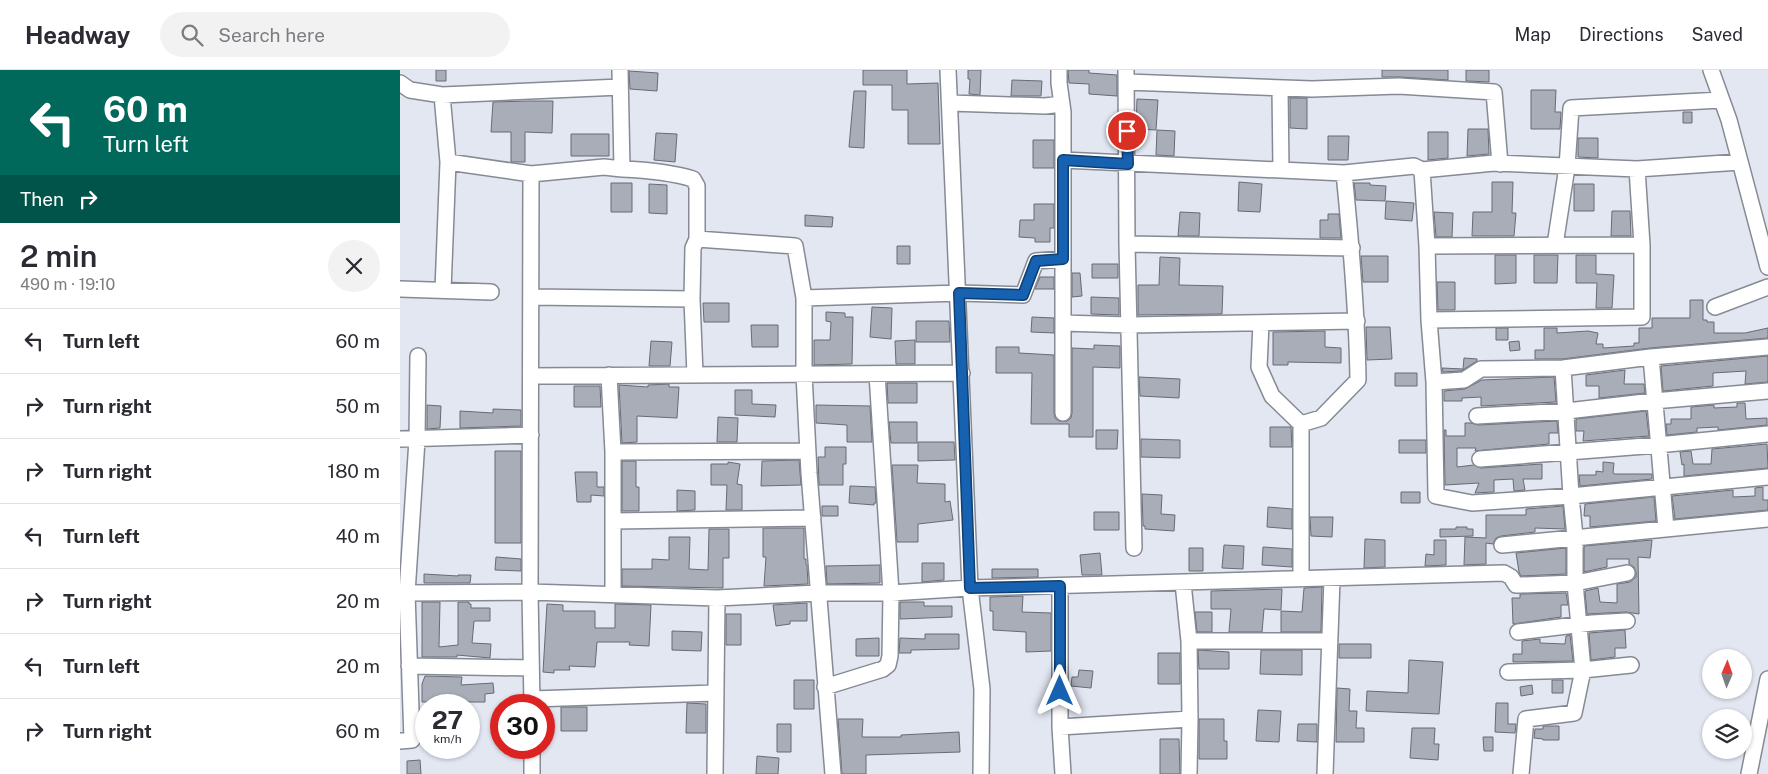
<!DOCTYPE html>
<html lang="en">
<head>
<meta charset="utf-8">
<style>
  body { margin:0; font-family:"Public Sans",sans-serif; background:#f2f2f3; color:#2b2b33; height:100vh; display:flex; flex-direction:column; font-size:19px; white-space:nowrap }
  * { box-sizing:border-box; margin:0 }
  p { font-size:16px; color:#7c7c81 }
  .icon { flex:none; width:28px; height:28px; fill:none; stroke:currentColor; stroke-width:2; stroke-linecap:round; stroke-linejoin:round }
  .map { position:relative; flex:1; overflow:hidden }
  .details { display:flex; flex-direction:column; background:#fff; width:400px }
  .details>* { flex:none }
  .guide { background:#00695c; color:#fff; overflow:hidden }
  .needle { width:32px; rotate:2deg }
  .fabs { position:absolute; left:1302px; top:579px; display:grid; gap:10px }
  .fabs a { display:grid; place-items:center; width:50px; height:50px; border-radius:50%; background:#fff; box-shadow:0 1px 4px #0004; font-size:25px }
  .speed { position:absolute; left:15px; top:624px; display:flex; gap:10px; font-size:25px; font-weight:700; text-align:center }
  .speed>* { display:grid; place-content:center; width:65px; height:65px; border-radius:50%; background:#fff; box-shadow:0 1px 4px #0004; line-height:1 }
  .speed small { font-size:12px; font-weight:400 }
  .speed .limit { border:8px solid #d22; background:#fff; color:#111 }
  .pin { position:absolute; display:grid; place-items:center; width:42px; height:42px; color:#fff; margin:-21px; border:2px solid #fff; border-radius:50%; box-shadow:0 1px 5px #0007 }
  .me { position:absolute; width:55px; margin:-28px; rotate:0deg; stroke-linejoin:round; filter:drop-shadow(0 0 4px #0008) }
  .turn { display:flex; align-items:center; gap:18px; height:105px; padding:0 20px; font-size:22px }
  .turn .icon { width:65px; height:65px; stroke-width:2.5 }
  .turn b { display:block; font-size:35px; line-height:42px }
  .then { display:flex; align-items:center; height:48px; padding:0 20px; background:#0003; gap:10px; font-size:19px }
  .round { display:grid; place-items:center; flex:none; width:52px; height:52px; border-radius:26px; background:#f2f2f3 }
  .head { display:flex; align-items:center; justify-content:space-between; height:85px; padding:0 20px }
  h1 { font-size:30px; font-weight:600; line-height:38px }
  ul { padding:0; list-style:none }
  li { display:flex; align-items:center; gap:15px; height:65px; padding:0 20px; border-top:1px solid #e1e1e2 }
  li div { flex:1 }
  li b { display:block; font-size:19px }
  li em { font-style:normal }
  header { display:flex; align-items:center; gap:30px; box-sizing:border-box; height:70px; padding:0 25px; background:#fff; border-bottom:1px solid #e1e1e2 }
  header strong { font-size:24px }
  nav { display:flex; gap:28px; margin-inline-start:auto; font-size:18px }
  .search { width:350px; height:45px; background:#f2f2f3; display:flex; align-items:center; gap:12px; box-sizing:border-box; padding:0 18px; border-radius:28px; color:#7c7c81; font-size:19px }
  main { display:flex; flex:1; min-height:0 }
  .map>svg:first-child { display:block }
</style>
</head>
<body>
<header>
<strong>Headway</strong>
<div class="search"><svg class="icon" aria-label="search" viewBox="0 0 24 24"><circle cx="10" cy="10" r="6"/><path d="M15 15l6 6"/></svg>Search here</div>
<nav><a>Map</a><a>Directions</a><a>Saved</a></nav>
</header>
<main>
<section class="details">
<div class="guide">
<div class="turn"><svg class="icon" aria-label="left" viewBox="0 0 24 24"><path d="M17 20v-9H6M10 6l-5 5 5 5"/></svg><div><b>60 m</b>Turn left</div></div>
<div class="then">Then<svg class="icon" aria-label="right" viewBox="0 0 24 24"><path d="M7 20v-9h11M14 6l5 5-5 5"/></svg></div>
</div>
<div class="head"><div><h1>2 min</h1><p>490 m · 19:10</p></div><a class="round"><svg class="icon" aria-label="close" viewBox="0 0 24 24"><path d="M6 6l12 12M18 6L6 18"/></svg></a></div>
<ul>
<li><svg class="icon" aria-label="left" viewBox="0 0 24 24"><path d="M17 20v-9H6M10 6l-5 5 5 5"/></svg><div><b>Turn left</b></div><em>60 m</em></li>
<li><svg class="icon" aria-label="right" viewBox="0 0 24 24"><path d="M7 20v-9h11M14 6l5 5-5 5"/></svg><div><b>Turn right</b></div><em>50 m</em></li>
<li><svg class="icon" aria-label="right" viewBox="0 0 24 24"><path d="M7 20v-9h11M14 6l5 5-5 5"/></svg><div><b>Turn right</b></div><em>180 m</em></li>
<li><svg class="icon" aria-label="left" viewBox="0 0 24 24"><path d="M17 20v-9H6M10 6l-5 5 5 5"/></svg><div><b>Turn left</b></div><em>40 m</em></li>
<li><svg class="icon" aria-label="right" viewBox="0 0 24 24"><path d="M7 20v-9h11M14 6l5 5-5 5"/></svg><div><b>Turn right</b></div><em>20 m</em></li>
<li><svg class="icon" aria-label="left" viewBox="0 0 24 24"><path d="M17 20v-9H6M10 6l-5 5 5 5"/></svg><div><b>Turn left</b></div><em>20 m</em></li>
<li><svg class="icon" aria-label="right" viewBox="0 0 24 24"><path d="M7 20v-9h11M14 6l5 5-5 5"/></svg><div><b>Turn right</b></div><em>60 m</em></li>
</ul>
</section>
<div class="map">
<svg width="1368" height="704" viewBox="0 0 1368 704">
  <rect width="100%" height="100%" fill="#e2e7f2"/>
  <path fill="#a8adb7" stroke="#676b74" d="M36,0H46V11H36Z
    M463,0H507V14L538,13L540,74H508V40H492V15H463Z
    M568,0H581L580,25L569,24L570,9H568Z
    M668,0H689V3L717,5V26L689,24V14L669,13Z
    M982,0H1048V10L1000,7H982Z
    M1066,0H1089V12L1066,11Z
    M229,1L258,3L257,21L230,19Z
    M612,10L642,11L641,26H611Z
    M1131,20H1156L1155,42H1161L1160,59H1131Z
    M454,21H466L464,78L449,77Z
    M890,28H907V59L890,58Z
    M737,29L758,30L756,60L736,59Z
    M129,31H153L152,63L125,62V92H111V62H91L93,32Z
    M1283,42H1292V53H1283Z
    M1068,59H1088L1089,84L1067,86Z
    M757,60L775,61L774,86L756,85Z
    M1028,62H1048V88L1028,90Z
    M256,63L277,64L275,92L254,90Z
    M171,64H209V86H171Z
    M928,66H949L948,90H928Z
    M1178,68H1198V88L1178,87Z
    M633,70H654V98H633Z
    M839,112L862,114L860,142L838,141Z
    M1092,112H1113L1112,143H1116L1114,166H1072L1073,142H1092Z
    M211,113H232V142H211Z
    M954,113H970V115L986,116L985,131L956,130Z
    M249,114L267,115V144L249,143Z
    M1174,114H1194V141H1174Z
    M986,131L1014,133L1012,151L985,149Z
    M634,134H654V158H650V172H635V168L619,167L620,150H634Z
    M1212,141H1230L1231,166H1211Z
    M780,142L800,143L799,166H778Z
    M1034,142L1053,143L1052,167H1036Z
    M928,144H939L941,168H920V150H928Z
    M405,145L433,147L432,157L405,156Z
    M497,176H510V194H497Z
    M1095,185H1116V213L1095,214Z
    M1134,185H1158L1157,213H1134Z
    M1176,185H1196V204L1214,205L1212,238H1196L1197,213H1176Z
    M961,186H988V212H963Z
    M760,187L780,188L779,215L823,216L822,244L738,245V215H759Z
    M692,194H718V208H692Z
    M672,203H680L682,226L672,227Z
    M640,207H654V219H635Z
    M1037,212H1055V240H1038Z
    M691,227L719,228V245L691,244Z
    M1290,230H1303V250H1307V252H1314V263H1345L1368,258V268L1250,278L1162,289H1135V280H1144V258H1157V263L1188,261L1198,263L1196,274H1203V278L1234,276V273H1239V258H1252V248H1290Z
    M303,233H329V252H304Z
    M472,237L492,238L491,269L470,267Z
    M426,242L445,243V247H453L452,294L414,295V270H430L431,252L426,251Z
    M632,247L654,248V263L631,262Z
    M516,251H549L550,272H516Z
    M351,255H378V277H352Z
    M966,257H990L992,289L967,290Z
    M1096,258H1108V270H1096Z
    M925,261V277L941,278V293L888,292V295H873V262Z
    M515,270V294H496L495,271Z
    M251,271L272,272L270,296H249Z
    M1119,271L1120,280L1110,281L1109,272Z
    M694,275L720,276V298L693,297V367H669V354H631L632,303H596V277H619V283L654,285V343L655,348L659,351H667L671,348L672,343V278L694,279Z
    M1368,286V312L1345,314L1346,301L1313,303V316L1263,321L1261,296Z
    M1064,288L1077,289V291L1061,301L1043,302L1042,298L1063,299Z
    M1225,300L1224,314H1244L1245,323L1199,328V316H1186V305Z
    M995,303H1017V316H995Z
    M739,307L780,309L779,328L740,326Z
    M1154,307L1156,332L1081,336V327L1062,328V331H1044V321L1065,319L1082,310Z
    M487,313H517V333H488Z
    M269,314V317H279L277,348L237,346V372L222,373L219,315L248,317V315Z
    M174,316H200L201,337H174Z
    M335,320H352V334L376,335L375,347L335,345Z
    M1337,333H1345L1346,349L1367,348V355L1318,360V357L1297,358V362L1267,365L1266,354H1271V349H1291V337L1314,335V338L1337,337Z
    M27,335L41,336L40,358L27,359Z
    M416,335L470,336L472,372H447V355L416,353Z
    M93,339L121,340V356L60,358V341L93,343Z
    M1246,341L1249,366L1183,371L1184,361H1176V349Z
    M318,347L338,348L337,372H317Z
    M1157,351L1158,363H1149V374L1075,381L1076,378H1057V397L1074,395L1081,398L1142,394V409H1123L1125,420L1114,421L1113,409L1094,410V422L1075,423L1079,413L1045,415L1044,360H1046V366H1065V353H1071L1078,355Z
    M489,352H517V373H491Z
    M870,357H891L892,377H870Z
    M696,360H718L717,379H696Z
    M741,369L780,370V388L741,387Z
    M999,370H1026V383H999Z
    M518,372H554L555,390L518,391Z
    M1367,374L1368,398L1284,406V394L1282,395L1280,382L1291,381L1293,394H1311L1312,379Z
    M425,377H446V394H443V415H419L418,387H425Z
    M95,381H121V473H95Z
    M399,390L401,415L361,416L362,391Z
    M222,391H236V417H239V441H222Z
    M328,392L340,394L337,414L342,415V440H326L327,415H311V394H328Z
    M1203,392L1214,393L1213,403L1215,404H1252V409L1180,416L1179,405H1196V401L1203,402Z
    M492,395H518L517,413L545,414V432L550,431L553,450L518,454V472H497Z
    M175,402H197V417H204V426L191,425V432H177Z
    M450,416L475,417L476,433H474V435L449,433Z
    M1363,417V430H1368V440L1275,449L1272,426L1333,420V427L1355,426V418Z
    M277,420L295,421V440L277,441Z
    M1001,422H1020V433H1001Z
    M742,424L762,425L761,444L775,445L774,461L745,459V456H743Z
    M1254,427L1256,451L1190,457V446H1184L1185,434Z
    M422,436H438V446H422Z
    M1163,436L1165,459L1135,458V462L1101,466L1096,468L1093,474L1086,473V494L1064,495L1065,467L1086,468V445H1126V439Z
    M868,437L892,439V459L867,457Z
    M694,442H719V460H694Z
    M910,447H933L932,467L911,466Z
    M1056,457H1067V459H1073V466L1040,467V459H1056Z
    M363,458H404V489H406V495H407L408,514L364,516L366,487H363Z
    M309,459H329V488H323V518L222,516V499H252V489L269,490V467H290L289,499L308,500Z
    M965,469L985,470V497L964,498Z
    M1034,470H1046V495L1025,496L1026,484L1034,485Z
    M1252,470L1250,488L1238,487L1239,544L1226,542L1187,544L1185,521L1198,518L1200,532L1217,533V514L1230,512L1236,507V502L1234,497L1229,494V489H1207V497L1184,502V476Z
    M824,475L844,476L843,499L822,498Z
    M863,477L892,479V497L862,495Z
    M789,478H803V501H789Z
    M1166,478V504L1121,506L1119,502L1116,483Z
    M700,483L702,505H682L680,485Z
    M96,487L121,489V501L95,500Z
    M522,493H544V510L522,512Z
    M480,495V513L427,514L426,496Z
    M592,499H638V507L592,508Z
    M24,504L58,506V505H71L70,513H24Z
    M922,517L921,562H881V541L902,542L904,518Z
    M882,519L881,540L864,539L862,562H829L831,539H811V521Z
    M1166,523L1168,535H1161V547L1113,554L1112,528H1120V524Z
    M623,526L622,542L651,543V581L626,582V562L593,560V541H590V527Z
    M22,532H40L39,577L58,575V532H69V534H71V538H90V551H74L72,573L91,574L90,588L57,585V587H22Z
    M500,532H524V536H552V547L500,549Z
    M407,533V551H390V554L376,556L373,535Z
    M147,534L163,535V541H195V558H215V534L251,535L249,576L229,575L230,572H197L195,597L169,596L170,600H154V603L143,602Z
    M795,542H812V562H797Z
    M326,544H341V575H326Z
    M1225,560L1226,578H1215V587L1191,590L1189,563Z
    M272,561L302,562L301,581L272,580Z
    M525,564H559V579L511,580V583H499L500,568L525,569Z
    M1170,565L1173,591L1113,592V584H1122V571L1140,569V573L1165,574L1166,566Z
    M479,568V586H456V569Z
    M939,574H971V588H939Z
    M798,580L829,582V599H799Z
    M861,580H902V605L860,604Z
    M758,583H780V614H758Z
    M1009,590L1043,592L1039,644L966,641L967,621L1008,623Z
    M679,600L693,601L691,618L671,616L672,607H678Z
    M25,606L62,607L61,615L93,613L94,623L85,624V632H22V614Z
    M394,610H414V639H394Z
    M1152,610H1163V623H1152Z
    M1132,615L1133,624L1121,626L1120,617Z
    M937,618L950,619L949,641H957L956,658H964V672H936Z
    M287,633L306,634V663H286Z
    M1096,633H1108V654H1116L1115,663L1095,662Z
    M161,637H187V661H161Z
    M858,640L881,641L879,672L856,671Z
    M438,649H463L462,667H501V665L559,662L560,682L466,685V704H442Z
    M799,649H824V671H827V689H799Z
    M101,652V664L92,665L91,653Z
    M377,654H391V682H377Z
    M898,654H917V672L897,671Z
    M1143,656H1159V670H1143V669L1134,668L1135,659H1143Z
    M1012,658H1035L1034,674H1039L1038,690L1010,688Z
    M1083,667H1093V681H1084Z
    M760,669H779L780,704H760Z
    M357,686L379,688L378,704H356Z
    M20,690L21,704H7V691Z"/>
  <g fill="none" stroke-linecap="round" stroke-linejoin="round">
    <defs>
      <path id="minor" d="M548,0L570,518L582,619L581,704
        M659,0V13L663,42V343
        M726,0L727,174L734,478
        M1311,0L1329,50L1368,197
        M727,12L912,19L999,16L1094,22L1100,94
        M0,13L10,20L42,25L220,17
        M880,18L881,100
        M42,25L48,92L131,104
        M550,33L645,36L662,34
        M663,90L944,103L1014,96L1022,100L1094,93L1237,99L1340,92
        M222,99C246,100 270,102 293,109L297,116V169L293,178L292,229L295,305
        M1022,100L1027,176L1029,250L1034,312L1036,426L1072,433L1171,426L1368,407
        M297,169L395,176L404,228V304L409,403L433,704
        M727,174L952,178
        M1155,175L1167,97L1171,38L1321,30
        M1027,176L1242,175
        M0,219L91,222
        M43,220L48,92
        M131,227L292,229
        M404,228L559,223L623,225L636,191L663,189
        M1315,237L1368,217
        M1029,250L1242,247V175L1237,99
        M663,253L729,255L957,251
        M861,253L859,297L872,326L901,354
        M1251,287L1266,459
        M209,305L213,382V525
        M131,306L562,303
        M1034,312L1064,310L1081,299L1163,298L1251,287L1368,277
        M1077,346L1167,341L1254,331L1368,321
        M0,369L131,365
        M213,382L407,381
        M1080,389L1258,375L1368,364
        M213,451L413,448
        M1102,475L1368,449
        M901,509V354L921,348L958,310C957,241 951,172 944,103
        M783,513L789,571L790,649L789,704
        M660,516V657
        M7,523L17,370L18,286
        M1118,562L1192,553L1227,551
        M789,571H930
        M9,596L131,598
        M1108,602L1183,600L1231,595
        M425,617L483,599L488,595L490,586L491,523L477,304
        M132,629L315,623
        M132,635L130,522L131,104L204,97L222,99L220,0
        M0,671L12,670L7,523L130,522L317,528L417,523H491L570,518L1104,503L1111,507L1116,515H1121L1175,513L1227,503
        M132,678V704
        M315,704L317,528
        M663,704L660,657L790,649
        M925,704L932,509
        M1121,704L1126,649L1174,643L1183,600L1175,513V467L1171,426L1163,298
        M1349,704L1368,609"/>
    </defs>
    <use href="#minor" stroke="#858a93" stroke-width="18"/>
    <use href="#minor" stroke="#fff" stroke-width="15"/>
  </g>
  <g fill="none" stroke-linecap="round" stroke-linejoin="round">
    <defs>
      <path id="route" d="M660,621V516L570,518L559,223L623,225L636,191L663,189V90L728,94L727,61"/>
    </defs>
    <use href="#route" stroke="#0f3f73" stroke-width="12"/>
    <use href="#route" stroke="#1761b1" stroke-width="9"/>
  </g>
</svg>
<div class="fabs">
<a><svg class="needle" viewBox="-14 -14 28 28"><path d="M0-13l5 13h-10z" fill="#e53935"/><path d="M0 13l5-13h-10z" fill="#7c7c81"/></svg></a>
<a><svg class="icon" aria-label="layers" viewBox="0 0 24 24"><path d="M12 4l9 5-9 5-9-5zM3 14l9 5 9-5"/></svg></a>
</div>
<div class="speed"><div>27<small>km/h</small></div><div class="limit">30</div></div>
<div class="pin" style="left:727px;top:61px;background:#d93025"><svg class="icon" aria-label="arrive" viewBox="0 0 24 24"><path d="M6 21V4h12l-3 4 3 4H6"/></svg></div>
<svg class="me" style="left:660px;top:621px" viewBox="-20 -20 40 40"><path d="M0-17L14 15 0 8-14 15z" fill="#1761b1" stroke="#fff" stroke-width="4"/></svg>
</div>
</main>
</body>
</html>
